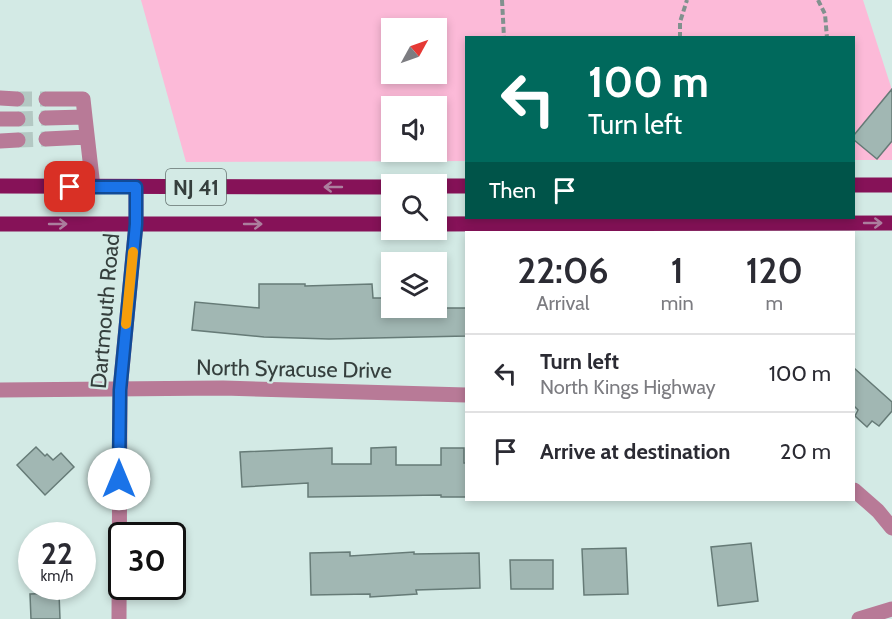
<!DOCTYPE html>
<html lang="en">
<head>
<meta charset="utf-8">
<style>
  body { margin:0; font-family:Cabin,sans-serif; background:#f7f7f7; color:#2b2b33; height:100vh; display:flex; flex-direction:column; font-size:22px; white-space:nowrap }
  * { box-sizing:border-box; margin:0 }
  p { font-size:20px; color:#7c7c81 }
  .icon { flex:none; width:33px; height:33px; fill:none; stroke:currentColor; stroke-width:2; stroke-linecap:round; stroke-linejoin:round }
  .map { position:relative; flex:1; overflow:hidden }
  .drawer { position:absolute; left:465px; top:231px; width:390px; height:270px; display:flex; flex-direction:column; background:#fff; border-radius:0px; box-shadow:0 3px 9px #0003 }
  .drawer>* { flex:none }
  .guide { position:absolute; left:465px; top:36px; width:390px; height:183px; border-radius:0px; box-shadow:0 3px 9px #0003; background:#00695c; color:#fff; overflow:hidden }
  .needle { width:39px; rotate:50deg }
  .controls { position:absolute; left:381px; top:18px; display:grid; gap:12px }
  .controls a { display:grid; place-items:center; width:66px; height:66px; border-radius:0px; background:#fff; box-shadow:0 3px 9px #0003; font-size:30px }
  .speed { position:absolute; left:18px; top:522px; display:flex; gap:12px; font-size:30px; font-weight:700; text-align:center }
  .speed>* { display:grid; place-content:center; width:78px; height:78px; border-radius:50%; background:#fff; box-shadow:0 3px 9px #0003; line-height:1 }
  .speed small { font-size:15px; font-weight:400 }
  .speed .limit { border:3px solid #111; border-radius:9px; background:#fff; color:#111 }
  .pin { position:absolute; display:grid; place-items:center; width:51px; height:51px; color:#fff; margin:-26px; border-radius:12px; box-shadow:0 3px 9px #0006 }
  .me { position:absolute; width:66px; margin:-33px; rotate:0deg; stroke-linejoin:round; filter:drop-shadow(0 0 4px #0008) }
  .turn { display:flex; align-items:center; gap:21px; height:126px; padding:0 24px; font-size:27px }
  .turn .icon { width:78px; height:78px; stroke-width:2.5 }
  .turn b { display:block; font-size:42px; line-height:51px }
  .then { display:flex; align-items:center; height:57px; padding:0 24px; background:#0003; gap:12px; font-size:22px }
  .eta { display:flex; justify-content:space-evenly; align-items:center; height:102px; text-align:center }
  .eta b { font-size:36px; font-weight:600; line-height:42px }
  ul { padding:0; list-style:none }
  li { display:flex; align-items:center; gap:18px; height:78px; padding:0 24px; border-top:2px solid #e1e1e2 }
  li div { flex:1 }
  li b { display:block; font-size:22px }
  li em { font-style:normal }
  .map>svg:first-child { display:block }
</style>
</head>
<body>
<div class="map">
<svg width="892" height="619" viewBox="0 0 892 619">
  <rect width="100%" height="100%" fill="#d3eae5"/>
  <path fill="#fcbad8" fill-rule="evenodd" d="M141,0H863L892,90V160H854V38H466V161L186,162ZM392,28H436V74H392ZM392,106H436V152H392Z"/>
  <path fill="#a1b7b3" stroke="#667b77" stroke-width="1.5" d="M892,89V141L877,159L854,140V135Z
    M259,284H305V286L372,284L373,298H392V308H466V336L329,339L264,337L192,330L195,302L259,308Z
    M854,368L892,402V411L879,426L872,421L867,427L855,416L858,410L854,406Z
    M36,447L45,456L47,454L53,460L61,453L74,467L45,495L17,465Z
    M396,447V465H441V448H464V463H466V497H441V495L308,497V483L242,487L240,452L332,448V464H371V448Z
    M751,543L758,601L718,606L711,547Z
    M626,548L628,594L584,595L582,549Z
    M350,552V556L414,552V554L479,553L480,588L416,590L417,594L370,597V594L311,595L310,553Z
    M510,560H553V589H511Z
    M59,593L60,619H31L30,594Z"/>
  <g fill="none" stroke-linecap="round" stroke-linejoin="round">
    <path stroke="#b3c8c3" stroke-width="15" stroke-dasharray="15 8" stroke-linecap="butt" d="M17,99H46
      M18,119L46,118
      M18,140L46,139"/>
    <path stroke="#81918e" stroke-width="4" stroke-dasharray="6 3" stroke-linecap="butt" d="M502,0L504,38
      M818,0L825,14L827,38
      M680,38V22L687,0"/>
    <path stroke="#b87a97" stroke-width="15" d="M0,98L17,99
      M46,99H83L85,117
      M46,118L85,117L93,187
      M0,119H18
      M46,139L87,137
      M0,141L18,140
      M0,390L223,388L466,395
      M854,490L878,511L892,528
      M119,619L120,390L136,224V187
      M859,619L892,609"/>
    <path stroke="#861258" stroke-width="15" d="M854,185H892
      M0,186L392,187
      M436,186H466
      M0,224H392
      M436,224L892,223"/>
  </g>
  <defs><path id="oneway-shaft" d="M-6 0H5M1.5-3L5.5 0L1.5 3" fill="none" stroke-width="1.6" stroke-linecap="round" stroke-linejoin="round" transform="scale(1.5)"/></defs>
  <g stroke="#ac7e9e">
    <use href="#oneway-shaft" transform="translate(333 187) rotate(180)"/>
    <use href="#oneway-shaft" transform="translate(873 223)"/>
    <use href="#oneway-shaft" transform="translate(58 224)"/>
    <use href="#oneway-shaft" transform="translate(253 224)"/>
  </g>
  <g fill="none" stroke-linecap="round" stroke-linejoin="round">
    <defs>
      <path id="route" d="M70,187H136V224L120,390L119,479"/>
    </defs>
    <use href="#route" stroke="#114b97" stroke-width="15"/>
    <use href="#route" stroke="#1a73e8" stroke-width="10"/>
    <path stroke="#f59e0b" stroke-width="10" d="M126,324L133,252"/>
  </g>
  <g text-anchor="middle" dominant-baseline="central" stroke-width="4.5" stroke-linejoin="round" paint-order="stroke">
    <rect fill="#d3eae5" stroke="#64726f" stroke-width="1.5" x="166" y="169" width="60" height="36" rx="4.5"/>
    <g font-size="21" font-weight="bold" fill="#353f3d">
      <text x="196" y="187">NJ 41</text>
    </g>
    <g font-size="22" fill="#353f3d" stroke="#d3eae5">
      <text transform="translate(105 311) rotate(-85)">Dartmouth Road</text>
      <text transform="translate(294 369) rotate(1)">North Syracuse Drive</text>
    </g>
  </g>
</svg>
<div class="controls">
<a><svg class="needle" viewBox="-14 -14 28 28"><path d="M0-13l5 13h-10z" fill="#e53935"/><path d="M0 13l5-13h-10z" fill="#7c7c81"/></svg></a>
<a><svg class="icon" aria-label="sound" viewBox="0 0 24 24"><path d="M4 9h4l5-4v14l-5-4H4zM17 9q2 3 0 6"/></svg></a>
<a><svg class="icon" aria-label="search" viewBox="0 0 24 24"><circle cx="10" cy="10" r="6"/><path d="M15 15l6 6"/></svg></a>
<a><svg class="icon" aria-label="layers" viewBox="0 0 24 24"><path d="M12 4l9 5-9 5-9-5zM3 14l9 5 9-5"/></svg></a>
</div>
<div class="speed"><div>22<small>km/h</small></div><div class="limit">30</div></div>
<div class="pin" style="left:70px;top:187px;background:#d93025"><svg class="icon" aria-label="arrive" viewBox="0 0 24 24"><path d="M6 21V4h12l-3 4 3 4H6"/></svg></div>
<svg class="me" style="left:119px;top:479px" viewBox="-20 -20 40 40"><circle r="19" fill="#fff"/><path d="M0-13L10 11 0 6-10 11z" fill="#1a73e8"/></svg>
<div class="guide">
<div class="turn"><svg class="icon" aria-label="left" viewBox="0 0 24 24"><path d="M17 20v-9H6M10 6l-5 5 5 5"/></svg><div><b>100 m</b>Turn left</div></div>
<div class="then">Then<svg class="icon" aria-label="arrive" viewBox="0 0 24 24"><path d="M6 21V4h12l-3 4 3 4H6"/></svg></div>
</div>
<section class="drawer">
<div class="eta">
<div><b>22:06</b><p>Arrival</p></div>
<div><b>1</b><p>min</p></div>
<div><b>120</b><p>m</p></div>
</div>
<ul>
<li><svg class="icon" aria-label="left" viewBox="0 0 24 24"><path d="M17 20v-9H6M10 6l-5 5 5 5"/></svg><div><b>Turn left</b><p>North Kings Highway</p></div><em>100 m</em></li>
<li><svg class="icon" aria-label="arrive" viewBox="0 0 24 24"><path d="M6 21V4h12l-3 4 3 4H6"/></svg><div><b>Arrive at destination</b></div><em>20 m</em></li>
</ul>
</section>
</div>
</body>
</html>
